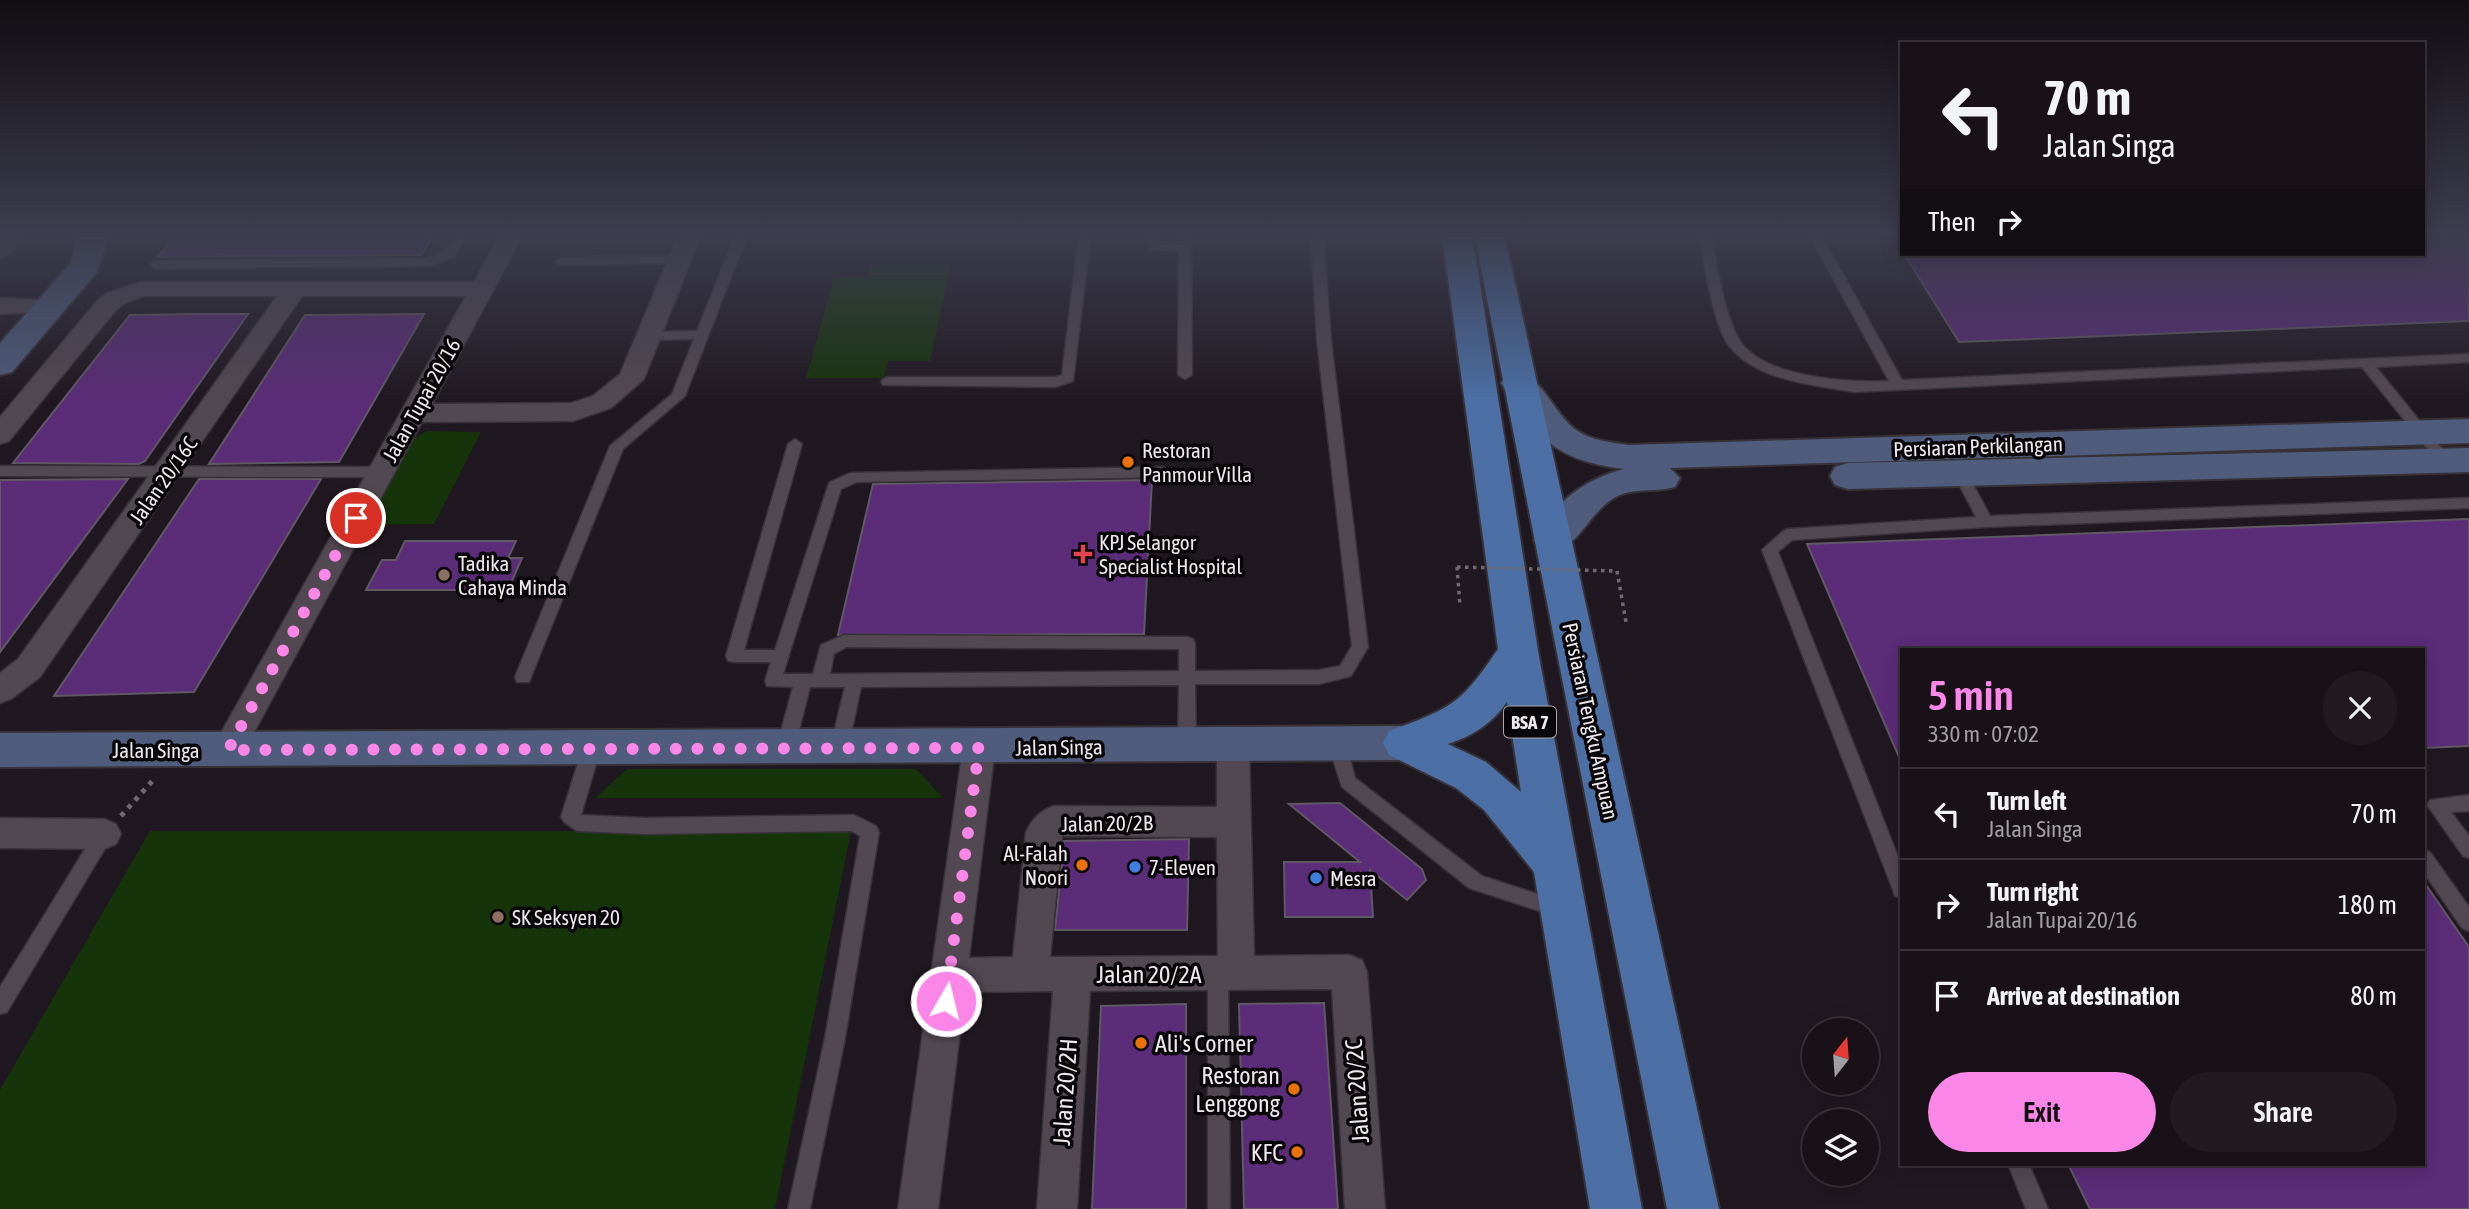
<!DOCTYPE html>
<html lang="en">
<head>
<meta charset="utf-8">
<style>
  body { margin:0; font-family:"Asap Condensed",sans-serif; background:#211b21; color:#f1f3f6; height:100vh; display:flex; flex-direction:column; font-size:26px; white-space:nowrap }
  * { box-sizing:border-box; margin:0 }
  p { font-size:23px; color:#9f9ea2 }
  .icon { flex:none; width:38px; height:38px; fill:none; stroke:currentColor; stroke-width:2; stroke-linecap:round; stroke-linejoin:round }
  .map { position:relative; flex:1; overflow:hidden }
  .side { position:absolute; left:1900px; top:648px; width:525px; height:518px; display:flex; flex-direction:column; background:#181218; border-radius:0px; box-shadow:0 4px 18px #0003,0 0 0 2px #363237 }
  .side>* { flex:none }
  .top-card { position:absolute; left:1900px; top:42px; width:525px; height:214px; border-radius:0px; box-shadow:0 4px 18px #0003,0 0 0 2px #363237; background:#181218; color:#f1f3f6; overflow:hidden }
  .needle { width:46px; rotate:17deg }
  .fabs { position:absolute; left:1802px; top:1018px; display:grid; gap:14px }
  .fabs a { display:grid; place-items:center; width:77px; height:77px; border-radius:50%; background:#181218; box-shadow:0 4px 18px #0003,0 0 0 2px #363237; font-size:35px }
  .pin { position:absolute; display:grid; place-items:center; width:60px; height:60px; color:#fff; margin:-30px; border:4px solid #fff; border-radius:50%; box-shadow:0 2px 7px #0007 }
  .me { position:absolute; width:77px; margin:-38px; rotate:8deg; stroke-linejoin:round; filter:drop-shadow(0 0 5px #0008) }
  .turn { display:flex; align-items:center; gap:24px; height:147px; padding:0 28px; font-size:32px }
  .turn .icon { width:91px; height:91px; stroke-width:2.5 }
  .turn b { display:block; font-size:49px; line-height:60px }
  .then { display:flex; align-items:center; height:66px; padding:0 28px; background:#0003; gap:14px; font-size:26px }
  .round { display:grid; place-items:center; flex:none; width:74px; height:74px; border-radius:37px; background:#211b21 }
  .overview { display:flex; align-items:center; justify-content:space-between; height:119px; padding:0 28px }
  h1 { font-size:42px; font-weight:600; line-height:52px; color:#fa87e8 }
  .primary-button { display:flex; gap:14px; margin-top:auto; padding:14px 28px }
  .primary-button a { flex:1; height:80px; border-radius:42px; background:#fa87e8; color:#111; font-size:28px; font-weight:600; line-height:80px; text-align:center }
  .primary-button a+a { background:#211b21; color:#f1f3f6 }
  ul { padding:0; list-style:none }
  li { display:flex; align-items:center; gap:21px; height:91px; padding:0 28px; border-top:2px solid #363237 }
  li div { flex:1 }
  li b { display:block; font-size:26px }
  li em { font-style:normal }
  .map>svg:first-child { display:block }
</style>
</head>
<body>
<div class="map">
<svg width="2469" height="1209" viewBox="0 0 2469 1209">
  <rect width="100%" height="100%" fill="#201820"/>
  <path fill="#163409" d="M871,265H951L930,361H888L883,378H806L834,278H866Z
    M427,431L481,432L434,524L357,525L401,445Z
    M627,769H916L943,798H595Z
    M150,831H851L775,1209H0V1090Z"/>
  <path fill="#5b2c78" stroke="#605965" stroke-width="2" d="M177,233H435L421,255L158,257Z
    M2424,233H2469V321L1959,342L1904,254H2424Z
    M193,314H248L145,461L139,464L13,463L130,315Z
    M424,314L339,462L209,464L305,315Z
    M128,479L0,652V480Z
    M199,479H321L194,692L54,696Z
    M1152,480L1144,634L838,635L873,484Z
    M2469,519V746L2424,748V649H1902V764L1807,544Z
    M405,541H516L508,558H522L508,590H366L382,560H396Z
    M1340,803L1422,869L1426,880L1407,900L1370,870L1373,917H1285L1284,862H1360L1289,804Z
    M1189,839L1187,930H1055L1064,841Z
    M2424,882L2469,947V1209H2090L2068,1164H2424Z
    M1324,1003L1338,1209H1244L1239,1004Z
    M1186,1004V1209H1092L1101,1006Z"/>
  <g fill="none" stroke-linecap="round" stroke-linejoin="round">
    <defs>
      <path id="lane" d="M457,233H469L454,257L430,266L156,269L150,265L156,261L428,258L445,251Z
        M736,233H748L685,396L623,449L531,677L529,682H517L515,677L610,446L672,394L694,339L649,340L642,336L649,332L697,331Z
        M1079,233H1091L1073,381L1055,387L883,385L881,382L883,379L888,377H1055L1062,375Z
        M1148,233H1160V243H1179V233H1191L1192,375L1185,379L1178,375L1179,251L1150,250Z
        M1311,233H1323L1331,340L1368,647L1351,676L1319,684H1195L1196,746L1193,751L1187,753L1181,751L1178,746L1179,685L861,687L848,748L845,753L839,755L833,753L830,748L845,687H810L794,750L791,755L785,757L779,755L776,750L793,687L767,686L765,681L771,662H734L728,661L726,656L788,444L795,439L802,444L744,650H775L828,486L830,482L850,473L1163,467L1170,472L1163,477L857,482L841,489L783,674H813L821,645L844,635L1187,637L1193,639L1195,643V671L1319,670L1340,666L1352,646L1317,340ZM846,647L1179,649V671L830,674L834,654Z
        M1698,233H1710C1717,264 1723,310 1738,338C1760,378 1849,383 1889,381L1808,233H1820L1902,380L2469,354V362L2376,367L2452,461L2445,466L2440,465L2362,367L1854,392C1814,385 1758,381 1730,347C1713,326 1704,261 1698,233Z
        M680,256L684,257V263L561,265L555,261L561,257Z
        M0,466L382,467L389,472L382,477L0,476Z
        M1961,470L1966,471L1990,516L2469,498V508L1986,527L1792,540L1778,552L1902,867V898L1895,896L1893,890L1762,550L1783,531L1788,529L1976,517L1954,475Z
        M1337,737L1343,739L1346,744L1355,778L1482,876L1565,903L1567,909L1565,915L1558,917L1469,888L1342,787L1328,744L1331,739Z
        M592,740L598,742L601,747L581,815L645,818L854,815L876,826L879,832L845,1038L810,1209H788L825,1038L860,836L852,831L645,834L577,831L564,822L561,817L583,747L586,742Z
        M2469,795V811L2451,812L2469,836V858L2463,856L2427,805L2430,800Z
        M104,826L110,828L113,834L110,840L7,1012L0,1014V987L98,828Z
        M2424,850L2430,852L2469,907V931L2462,928L2424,873Z
        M1218,964L1225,967L1228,973L1230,1209H1208V973L1211,967Z
        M2008,1164H2029L2048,1209H2026Z"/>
      <path id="street" d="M4,233H28L8,255L0,257V237Z
        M501,233H524L432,404L571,403L593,396L620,374L679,233H702L644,379L611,408L573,421L422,422L239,760L228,764L217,760L212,750L217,740L466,296H302L40,677L11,699L0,703V673L18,659L277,296H144L125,303L115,311L9,441L0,444V417L97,301L107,293L141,282H474Z
        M0,298L59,301L62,306L59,311L0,314Z
        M1233,732L1244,736L1249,745L1254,956L1349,955L1362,960L1367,972L1385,1209H1345L1332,989L1090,991L1077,1209H1037L1053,991L965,992L938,1209H898L963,748L968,738L979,735L990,738L995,748L969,958L1013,957L1026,832C1033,818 1040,811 1054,806L1217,807V745L1222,736ZM1062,836L1217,837L1218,956L1050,957Z
        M0,818L104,819L116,824L121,834L116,844L104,849L0,848Z"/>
      <path id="secondary" d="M79,233H109L97,272L12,372L0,375V343L71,263Z
        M1518,372C1544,379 1554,414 1576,430C1592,441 1610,442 1629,445L2469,419V443L1670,468L1680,478L1675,487C1657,492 1637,488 1620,495C1586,509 1577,561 1539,550L1534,540C1554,503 1584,479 1624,469C1557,460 1537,440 1501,383L1506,375Z
        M2469,448V472L1848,489L1835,485L1830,476L1835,467L1848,463Z
        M1404,726L1419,731L1425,743L1419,755L1404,760L0,767V733Z"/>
      <path id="primary" d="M1442,233H1472L1538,651L1642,1209H1590L1534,872L1484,810L1456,788L1389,755L1383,743L1389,731C1452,708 1460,705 1498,649ZM1507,702L1521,792L1486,762L1448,744C1472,736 1492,724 1507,702Z
        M1474,233H1504L1719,1209H1667Z"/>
    </defs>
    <use href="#lane" stroke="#373238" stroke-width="3"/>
    <use href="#street" stroke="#373238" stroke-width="3"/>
    <use href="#secondary" stroke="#373238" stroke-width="4"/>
    <use href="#primary" stroke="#373238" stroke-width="4"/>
    <path stroke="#706970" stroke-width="3.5" stroke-dasharray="3.5 4.5" stroke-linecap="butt" d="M1457,567L1460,606
      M1617,571L1626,622"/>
    <path stroke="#706970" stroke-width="5" stroke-dasharray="4.5 6" stroke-linecap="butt" d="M121,816L155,778"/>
    <use href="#lane" fill="#524852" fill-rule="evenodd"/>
    <use href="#street" fill="#524852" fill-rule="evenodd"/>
    <use href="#secondary" fill="#4f5c7c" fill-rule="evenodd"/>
    <use href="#primary" fill="#4c70a6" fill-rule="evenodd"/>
    <path stroke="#706970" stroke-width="3.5" stroke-dasharray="3.5 4.5" stroke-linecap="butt" d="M1457,567L1617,571"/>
  </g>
  <linearGradient id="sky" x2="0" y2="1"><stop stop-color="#120d12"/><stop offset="0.58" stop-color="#3c3d4e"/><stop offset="1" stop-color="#3c3d4e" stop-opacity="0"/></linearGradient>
  <rect width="2469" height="403" fill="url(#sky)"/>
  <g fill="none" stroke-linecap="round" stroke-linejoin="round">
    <path stroke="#fa87e8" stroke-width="12" stroke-dasharray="0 21.6" d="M356,518L228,750L979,748L946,1001"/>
  </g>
  <g fill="#e8710a" stroke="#080508" stroke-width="2.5">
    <circle cx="1128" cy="462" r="7"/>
    <circle cx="1082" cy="865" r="7"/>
    <circle cx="1141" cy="1043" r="7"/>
    <circle cx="1294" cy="1089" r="7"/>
    <circle cx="1297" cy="1152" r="7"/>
  </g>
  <path fill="#e0444e" stroke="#080508" stroke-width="2.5" d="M1079.5 543.5h7v7h7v7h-7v7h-7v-7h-7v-7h7z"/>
  <g fill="#8d6e63" stroke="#080508" stroke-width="2.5">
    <circle cx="444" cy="575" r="7"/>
    <circle cx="498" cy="917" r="7"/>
  </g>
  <g fill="#3f7fe0" stroke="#080508" stroke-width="2.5">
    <circle cx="1135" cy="867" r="7"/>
    <circle cx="1316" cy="878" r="7"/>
  </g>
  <g text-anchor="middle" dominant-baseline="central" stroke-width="7" stroke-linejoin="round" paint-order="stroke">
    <rect fill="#080508" stroke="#a9a5a9" stroke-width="2" x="1504" y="706.5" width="52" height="31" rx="5"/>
    <g font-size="19" font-weight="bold" fill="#eee9ee">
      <text x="1530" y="722">BSA 7</text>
    </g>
    <g font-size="21" fill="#eee9ee" stroke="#080508">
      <text transform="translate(421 400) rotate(-61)">Jalan Tupai 20/16</text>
      <text transform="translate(1978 446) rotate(-2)">Persiaran Perkilangan</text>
      <text transform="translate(163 480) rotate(-55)">Jalan 20/16C</text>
      <text transform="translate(1591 721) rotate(78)">Persiaran Tengku Ampuan</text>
      <text transform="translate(1059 747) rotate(-1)">Jalan Singa</text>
      <text x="156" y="750">Jalan Singa</text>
      <text transform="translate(1107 823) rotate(-1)">Jalan 20/2B</text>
    </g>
    <g font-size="21" fill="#eee9ee" stroke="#080508" text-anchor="start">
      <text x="1142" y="450">Restoran<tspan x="1142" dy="24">Panmour Villa</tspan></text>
      <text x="1099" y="542">KPJ Selangor<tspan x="1099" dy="24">Specialist Hospital</tspan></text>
      <text x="458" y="563">Tadika<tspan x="458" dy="24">Cahaya Minda</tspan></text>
      <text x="1068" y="853" text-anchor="end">Al-Falah<tspan x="1068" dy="24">Noori</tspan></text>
      <text x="1149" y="867">7-Eleven</text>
      <text x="1330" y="878">Mesra</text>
      <text x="512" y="917">SK Seksyen 20</text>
    </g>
    <g font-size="24" fill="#eee9ee" stroke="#080508">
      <text x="1149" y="974">Jalan 20/2A</text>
      <text transform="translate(1357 1091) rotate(-94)">Jalan 20/2C</text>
      <text transform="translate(1065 1092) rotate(-86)">Jalan 20/2H</text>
    </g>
    <g font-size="24" fill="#eee9ee" stroke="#080508" text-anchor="end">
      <text x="1155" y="1043" text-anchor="start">Ali's Corner</text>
      <text x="1280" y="1075">Restoran<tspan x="1280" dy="28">Lenggong</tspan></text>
      <text x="1283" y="1152">KFC</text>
    </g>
  </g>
</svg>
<div class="fabs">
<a><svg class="needle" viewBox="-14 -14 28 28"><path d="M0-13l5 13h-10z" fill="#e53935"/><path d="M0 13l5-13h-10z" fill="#9f9ea2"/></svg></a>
<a><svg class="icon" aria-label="layers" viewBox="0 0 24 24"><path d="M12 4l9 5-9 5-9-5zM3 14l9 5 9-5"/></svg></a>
</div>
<div class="pin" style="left:356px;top:518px;background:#d93025"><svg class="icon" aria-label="arrive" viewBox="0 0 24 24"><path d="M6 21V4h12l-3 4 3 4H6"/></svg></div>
<svg class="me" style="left:946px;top:1001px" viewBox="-20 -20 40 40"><circle r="17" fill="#fa87e8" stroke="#fff" stroke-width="3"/><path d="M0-11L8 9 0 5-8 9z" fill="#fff"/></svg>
<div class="top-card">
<div class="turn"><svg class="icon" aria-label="left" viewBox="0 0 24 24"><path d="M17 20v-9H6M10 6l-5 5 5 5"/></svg><div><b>70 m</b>Jalan Singa</div></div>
<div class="then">Then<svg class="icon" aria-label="right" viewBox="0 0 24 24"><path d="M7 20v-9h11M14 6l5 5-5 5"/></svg></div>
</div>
<section class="side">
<div class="overview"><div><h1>5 min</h1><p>330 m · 07:02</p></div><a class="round"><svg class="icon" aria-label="close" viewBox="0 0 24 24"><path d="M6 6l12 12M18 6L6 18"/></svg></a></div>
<ul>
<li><svg class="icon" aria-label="left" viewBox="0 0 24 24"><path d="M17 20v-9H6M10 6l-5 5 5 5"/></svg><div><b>Turn left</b><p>Jalan Singa</p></div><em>70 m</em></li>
<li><svg class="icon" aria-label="right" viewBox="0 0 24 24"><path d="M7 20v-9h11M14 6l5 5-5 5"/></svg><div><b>Turn right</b><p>Jalan Tupai 20/16</p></div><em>180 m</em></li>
<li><svg class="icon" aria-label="arrive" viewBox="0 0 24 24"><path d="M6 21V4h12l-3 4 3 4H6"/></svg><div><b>Arrive at destination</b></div><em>80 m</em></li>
</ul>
<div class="primary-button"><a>Exit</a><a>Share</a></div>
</section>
</div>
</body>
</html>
